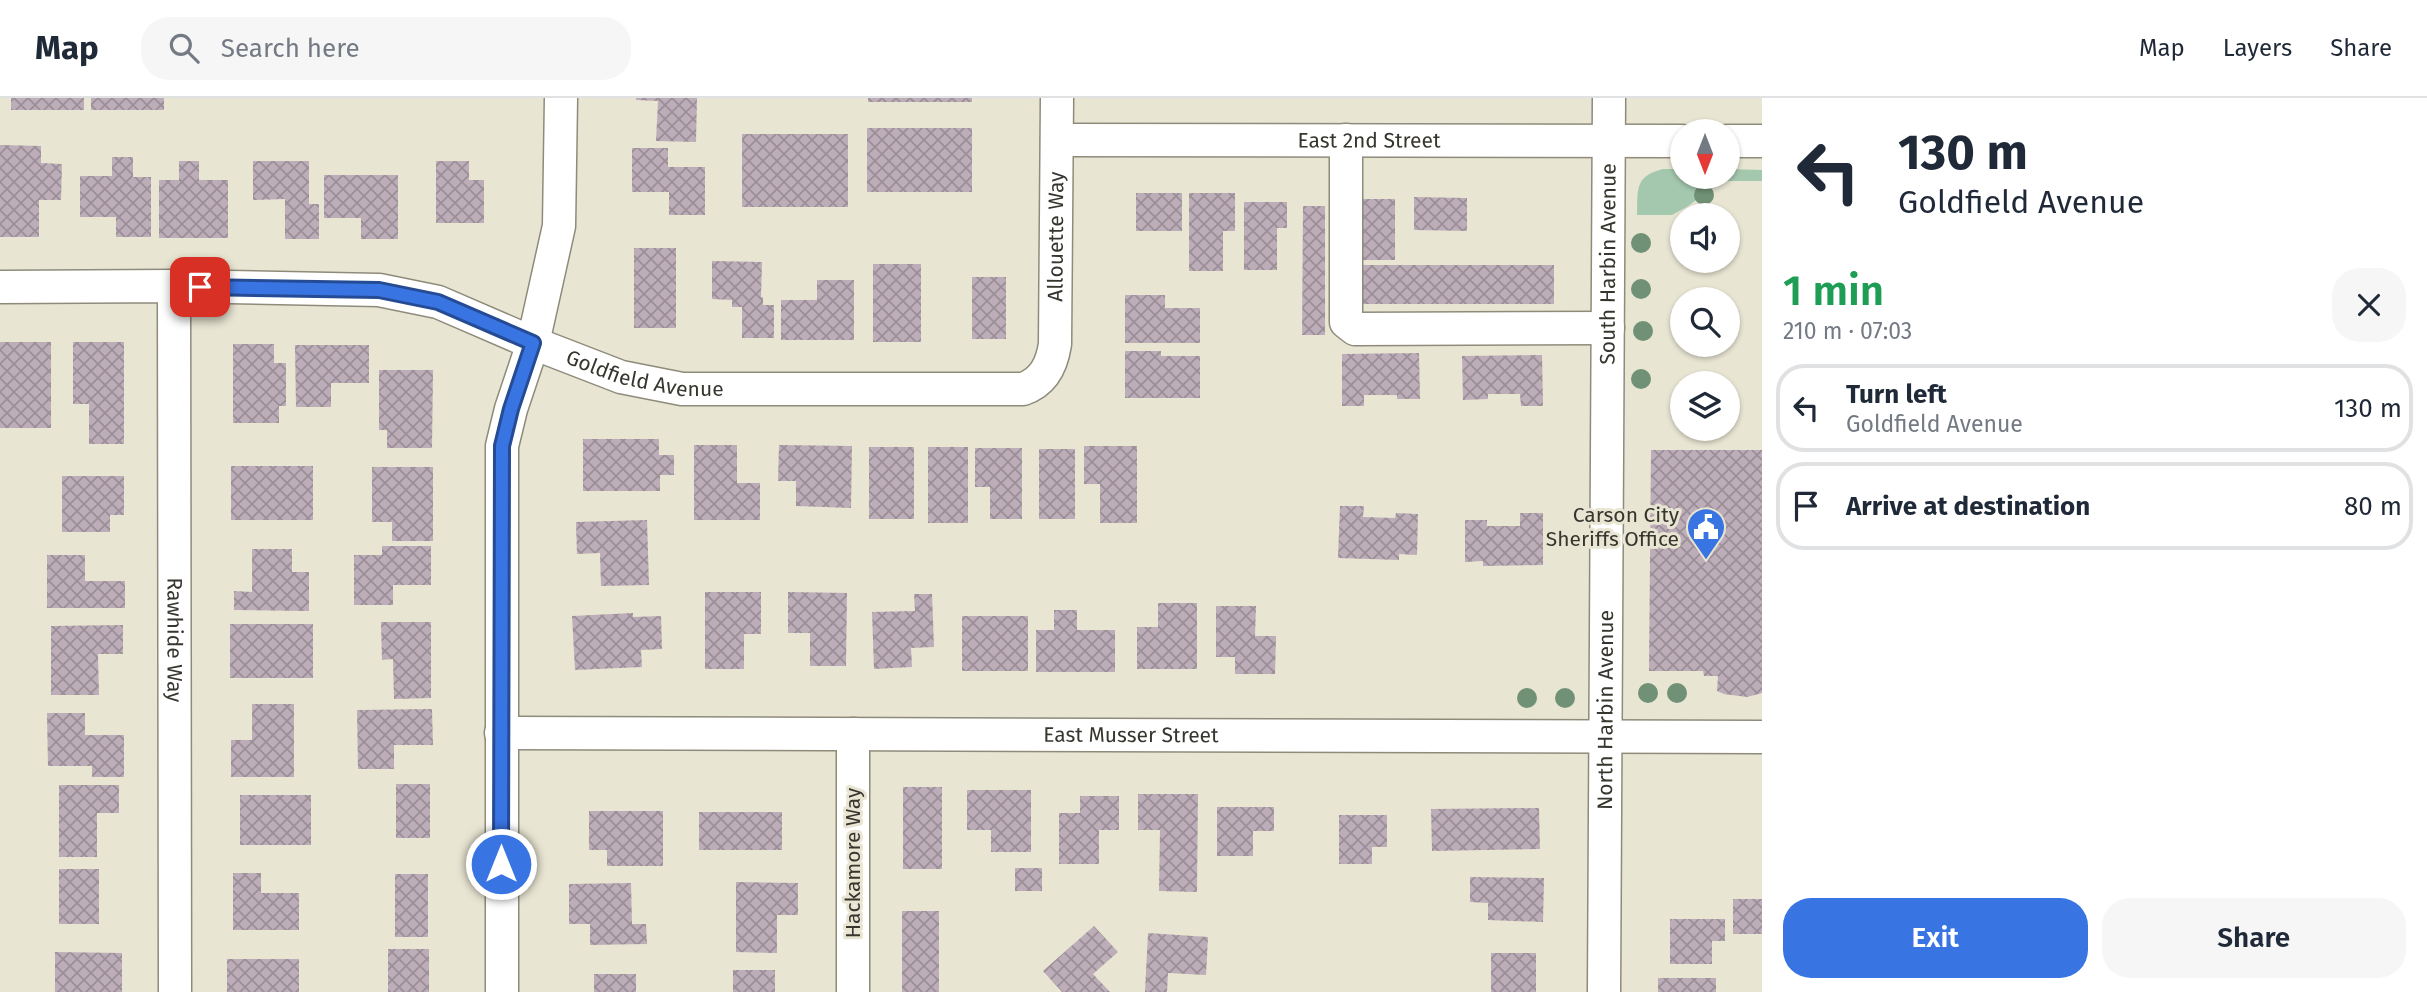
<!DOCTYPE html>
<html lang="en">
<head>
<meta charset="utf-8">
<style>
  body { margin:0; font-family:"Fira Sans",sans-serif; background:#f6f6f7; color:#1f2937; height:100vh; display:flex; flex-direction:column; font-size:26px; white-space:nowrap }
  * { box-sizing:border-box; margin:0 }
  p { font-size:23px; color:#747a83 }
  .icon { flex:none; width:38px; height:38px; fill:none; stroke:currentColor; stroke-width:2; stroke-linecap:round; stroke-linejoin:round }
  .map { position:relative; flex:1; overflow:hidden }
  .drawer { display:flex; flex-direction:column; background:#fff; width:665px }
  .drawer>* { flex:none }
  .banner { background:#fff; color:#1f2937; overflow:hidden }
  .needle { width:46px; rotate:180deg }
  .buttons { position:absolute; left:1670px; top:21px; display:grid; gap:14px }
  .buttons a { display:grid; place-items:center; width:70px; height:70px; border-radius:50%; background:#fff; box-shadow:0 2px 5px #0004; font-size:35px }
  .pin { position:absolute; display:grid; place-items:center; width:60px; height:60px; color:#fff; margin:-30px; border-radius:14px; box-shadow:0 4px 10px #0006 }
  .me { position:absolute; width:77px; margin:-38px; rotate:0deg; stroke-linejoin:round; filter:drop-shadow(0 0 5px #0008) }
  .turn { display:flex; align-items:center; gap:24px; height:147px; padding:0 21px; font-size:32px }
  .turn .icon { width:91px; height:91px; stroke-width:2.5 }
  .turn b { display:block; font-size:49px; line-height:60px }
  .round { display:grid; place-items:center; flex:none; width:74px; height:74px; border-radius:28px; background:#f6f6f7 }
  .head { display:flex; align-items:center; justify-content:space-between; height:119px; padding:0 21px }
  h1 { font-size:42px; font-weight:600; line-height:52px; color:#1e9e55 }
  .cta { display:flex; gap:14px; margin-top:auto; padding:14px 21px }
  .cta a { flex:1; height:80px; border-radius:28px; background:#3974e3; color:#fff; font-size:28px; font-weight:600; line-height:80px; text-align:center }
  .cta a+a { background:#f6f6f7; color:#1f2937 }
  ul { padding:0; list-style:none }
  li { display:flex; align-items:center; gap:21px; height:88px; margin:0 14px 10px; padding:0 7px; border:4px solid #e0e1e3; border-radius:28px }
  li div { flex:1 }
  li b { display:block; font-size:26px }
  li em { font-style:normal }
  header { display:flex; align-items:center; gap:42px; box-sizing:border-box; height:98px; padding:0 35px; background:#fff; border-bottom:2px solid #e0e1e3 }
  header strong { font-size:33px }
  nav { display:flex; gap:38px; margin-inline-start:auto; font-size:24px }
  .search { width:490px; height:63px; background:#f6f6f7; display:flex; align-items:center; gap:18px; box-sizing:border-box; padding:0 24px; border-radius:28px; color:#747a83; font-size:26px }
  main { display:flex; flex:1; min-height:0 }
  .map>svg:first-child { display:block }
</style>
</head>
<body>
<header>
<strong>Map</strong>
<div class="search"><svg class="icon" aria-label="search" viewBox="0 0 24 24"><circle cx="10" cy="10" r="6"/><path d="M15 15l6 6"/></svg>Search here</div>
<nav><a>Map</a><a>Layers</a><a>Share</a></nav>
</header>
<main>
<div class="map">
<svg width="1762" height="894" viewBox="0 0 1762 894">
  <defs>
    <pattern id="building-cross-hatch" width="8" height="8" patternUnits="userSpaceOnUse" patternTransform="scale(1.75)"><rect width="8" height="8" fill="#bdadb9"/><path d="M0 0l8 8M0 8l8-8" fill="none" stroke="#9a8e97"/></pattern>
  </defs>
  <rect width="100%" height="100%" fill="#e9e5d3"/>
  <path fill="#a4c8ae" d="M1663,71H1682V79H1727V71L1762,72V83H1723L1688,108L1672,117H1637C1638,92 1634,78 1663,71Z"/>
  <path fill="url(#building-cross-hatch)" d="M11,0H84V12H11Z
    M91,0H164V12H91Z
    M636,0H697L696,44L656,43L658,3L636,2Z
    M868,0H972V4H868Z
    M867,30H972V94H867Z
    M742,36H848V109H742Z
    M0,47L41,48V65L62,66L61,102H39V139H0Z
    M632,50H668V69H705V117H669V94H632Z
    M112,59H133V79H151V139H116V119H80V78H112Z
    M179,63H199V82H228V140H159V82H179Z
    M253,63H309V106H319V141H285V101L253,102Z
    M436,63H469V82H484V125H436Z
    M324,77H398V141H361V120H324Z
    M1136,95H1182V133H1136Z
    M1189,95H1235V133H1223V173H1189Z
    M1414,99L1467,100V133L1414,132Z
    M1363,101H1395V162H1363Z
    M1244,104H1287V130H1277V172H1244Z
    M1303,108H1325V237H1302Z
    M634,150H676V230H634Z
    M712,163L762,164L761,199H763V207H774V240H742V209H732V202L712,201Z
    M873,166H921V244H873Z
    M1358,167H1554V206H1358Z
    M972,179H1006V241H972Z
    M817,182H854V242H781V202H817Z
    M1125,197H1165V210H1200V245H1125Z
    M0,244H51V330H0Z
    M73,244H124V346H89V306H73Z
    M233,246H274V265H286V308H279V325H233Z
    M295,247H369V285H331V309H296Z
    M1125,253H1161V258H1200V300H1125Z
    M1419,255L1420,301H1397V297H1364V308H1342V256Z
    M1542,257L1543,308H1521L1520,296H1488V301L1463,302L1462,258Z
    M379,272H433L432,350H387V332H379Z
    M583,341H659V357H674V377H660V393H583Z
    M694,347H737V385H760V422H694Z
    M779,347L852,348L851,410L796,408V383H778Z
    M1084,348H1137V425H1100V386H1084Z
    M869,349H914V421H869Z
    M928,349H968V425H928Z
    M975,350H1022V421H990V389H975Z
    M1039,351H1075V421H1039Z
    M1651,352H1762V595L1747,599L1724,596L1717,593L1718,578H1704L1703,573H1649Z
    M231,368H313V422H231Z
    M372,369H433V443H392V424H372Z
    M62,378H124V417H110V434H62Z
    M1340,408H1364L1363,419L1395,420L1396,415L1418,416L1417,457L1399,456V462L1338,460Z
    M1520,415H1543V467L1483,468V463L1465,464V422H1487V428H1520Z
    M647,422L649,487L601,488L600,455L577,456L576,424Z
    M382,448H431V487H393V507H354V457H382Z
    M252,451H292V474H309V513L234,512V493L252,494Z
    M47,457H85V483H125V510H47Z
    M705,494H761V536H744V571H705Z
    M788,494L847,495L846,568H810V535H788Z
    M914,496H932L934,549L911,550L912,569L874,571L872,514L915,513Z
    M1158,505H1197V571H1137V529H1158Z
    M1216,508H1256L1255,538H1276L1275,576H1235V559H1216Z
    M1054,512H1077V532H1115V574H1036V532H1054Z
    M633,515V519L661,518L662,551L641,552L642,569L575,572L572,518Z
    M962,518H1028V573H962Z
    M381,524H431V600L394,601L393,561L382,562Z
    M230,526H313V580H230Z
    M123,527V556H98L99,597H51V528Z
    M252,606H294V679H231V642H252Z
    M432,611L433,647H394V671H358L357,612Z
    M47,615H85V637H124V679H92V668H48Z
    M396,686H430V740H396Z
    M59,687H119V715H97V759H59Z
    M903,689H942V771H903Z
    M967,692H1031V754H991V732H967Z
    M1138,696H1198L1197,794L1159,793L1160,732H1138Z
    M240,697H311V747H240Z
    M1080,698H1119V732H1099V766H1059V715H1080Z
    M1217,709H1274V733H1253V758H1217Z
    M1539,710L1540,751L1432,753L1431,711Z
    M589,713H663V768H607V752H589Z
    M699,714H782V752H699Z
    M1339,717H1387V749H1372V766H1339Z
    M1015,770H1042V793H1015Z
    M59,771H99V826H59Z
    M233,775H261V795H299V832H233Z
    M395,776H428V839H395Z
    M1470,779L1544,780L1543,824L1488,822V805L1470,804Z
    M736,784L798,785V817H777V855L736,854Z
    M631,785L632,826H646L647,846L590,847V826H569V786Z
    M1733,801H1762V836H1733Z
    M902,813H939V894H902Z
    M1670,821H1725V843H1712V866H1670Z
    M1094,828L1118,854L1093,876L1110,894H1062L1043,873Z
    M1148,835L1208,839L1206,877L1168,875L1167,894H1145Z
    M388,851H429V894H388Z
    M55,854L122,855V894H55Z
    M1491,855H1536V894H1491Z
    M227,861H299V894H227Z
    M733,872H775V894H733Z
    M594,876H636V894H594Z
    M1658,880H1716V894H1658Z"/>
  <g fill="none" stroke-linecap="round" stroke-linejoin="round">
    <defs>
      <g id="minor">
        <path id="s1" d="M1057,42L1682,43"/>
        <path d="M1346,42V224L1355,231L1608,230"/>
        <path d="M1727,43H1762"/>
        <path id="s2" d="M174,188L175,894"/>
        <path id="s3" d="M0,189L174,188L379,192L438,204L533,245L621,279L682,291H1023C1044,284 1052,266 1055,246L1057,0"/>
        <path id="s4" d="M501,635L1762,639"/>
        <path d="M853,636V894"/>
        <path d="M502,894V348L511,311L533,245L559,128L561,0"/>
        <path id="s5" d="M1604,894L1609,0"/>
      </g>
    </defs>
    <use href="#minor" stroke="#8f8b7b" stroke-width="35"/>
    <use href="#minor" stroke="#fff" stroke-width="32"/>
  </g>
  <g fill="#719176">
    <circle cx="1704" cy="97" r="10"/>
    <circle cx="1641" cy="145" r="10"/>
    <circle cx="1641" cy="191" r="10"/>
    <circle cx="1643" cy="233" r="10"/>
    <circle cx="1641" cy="281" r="10"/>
    <circle cx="1648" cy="595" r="10"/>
    <circle cx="1677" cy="595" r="10"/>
    <circle cx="1527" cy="600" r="10"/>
    <circle cx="1565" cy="600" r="10"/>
  </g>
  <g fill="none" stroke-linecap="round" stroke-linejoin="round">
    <defs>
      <path id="route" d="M200,189L379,192L438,204L533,245L511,311L502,348L501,766"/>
    </defs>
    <use href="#route" stroke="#254b94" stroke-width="18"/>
    <use href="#route" stroke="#3974e3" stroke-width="12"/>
  </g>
  <defs>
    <symbol id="civic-pin" viewBox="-11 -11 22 30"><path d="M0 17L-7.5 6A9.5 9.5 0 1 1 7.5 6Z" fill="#3974e3" stroke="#e9e5d3"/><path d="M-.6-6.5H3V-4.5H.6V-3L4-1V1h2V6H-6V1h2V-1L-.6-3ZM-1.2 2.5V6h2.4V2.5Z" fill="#fff"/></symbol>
  </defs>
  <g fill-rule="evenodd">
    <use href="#civic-pin" x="1684" y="407" width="44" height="60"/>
  </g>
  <g text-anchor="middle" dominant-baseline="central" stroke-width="6" stroke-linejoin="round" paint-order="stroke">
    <g font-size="21" fill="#36352e" stroke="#e9e5d3">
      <text stroke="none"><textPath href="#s1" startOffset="312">East 2nd Street</textPath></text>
      <text stroke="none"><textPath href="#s3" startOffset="1206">Allouette Way</textPath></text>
      <text stroke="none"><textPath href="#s5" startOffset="728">South Harbin Avenue</textPath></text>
      <text stroke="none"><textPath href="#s3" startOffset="660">Goldfield Avenue</textPath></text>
      <text stroke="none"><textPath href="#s2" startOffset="354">Rawhide Way</textPath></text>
      <text stroke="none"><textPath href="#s5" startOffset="282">North Harbin Avenue</textPath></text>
      <text stroke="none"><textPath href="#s4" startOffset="630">East Musser Street</textPath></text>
      <text transform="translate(853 765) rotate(-90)">Hackamore Way</text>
    </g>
    <g font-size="21" fill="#36352e" stroke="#e9e5d3" text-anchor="end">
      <text x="1679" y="417">Carson City<tspan x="1679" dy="24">Sheriffs Office</tspan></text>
    </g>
  </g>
</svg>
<div class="buttons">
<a><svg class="needle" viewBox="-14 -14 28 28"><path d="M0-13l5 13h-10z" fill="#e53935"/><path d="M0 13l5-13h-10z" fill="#747a83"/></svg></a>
<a><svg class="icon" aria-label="sound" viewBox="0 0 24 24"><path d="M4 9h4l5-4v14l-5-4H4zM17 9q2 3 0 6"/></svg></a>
<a><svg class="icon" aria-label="search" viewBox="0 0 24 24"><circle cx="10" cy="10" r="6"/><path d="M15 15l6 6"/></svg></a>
<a><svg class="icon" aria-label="layers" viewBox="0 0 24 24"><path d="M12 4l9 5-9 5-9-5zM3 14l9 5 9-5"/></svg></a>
</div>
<div class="pin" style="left:200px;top:189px;background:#d93025"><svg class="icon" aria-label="arrive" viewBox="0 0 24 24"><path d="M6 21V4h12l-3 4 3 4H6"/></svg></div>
<svg class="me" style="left:501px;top:766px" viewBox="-20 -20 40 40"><circle r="17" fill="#3974e3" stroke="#fff" stroke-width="3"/><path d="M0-11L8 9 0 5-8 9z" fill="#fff"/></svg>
</div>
<section class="drawer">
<div class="banner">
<div class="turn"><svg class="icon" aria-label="left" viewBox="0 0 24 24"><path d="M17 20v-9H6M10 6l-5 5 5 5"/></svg><div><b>130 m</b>Goldfield Avenue</div></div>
</div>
<div class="head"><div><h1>1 min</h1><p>210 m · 07:03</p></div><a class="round"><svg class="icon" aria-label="close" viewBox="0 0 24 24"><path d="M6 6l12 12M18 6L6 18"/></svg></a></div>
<ul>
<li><svg class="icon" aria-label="left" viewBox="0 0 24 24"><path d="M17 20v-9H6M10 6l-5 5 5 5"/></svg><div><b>Turn left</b><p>Goldfield Avenue</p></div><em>130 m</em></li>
<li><svg class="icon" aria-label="arrive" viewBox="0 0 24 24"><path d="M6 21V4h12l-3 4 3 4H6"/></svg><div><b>Arrive at destination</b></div><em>80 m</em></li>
</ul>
<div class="cta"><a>Exit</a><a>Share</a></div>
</section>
</main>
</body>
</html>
